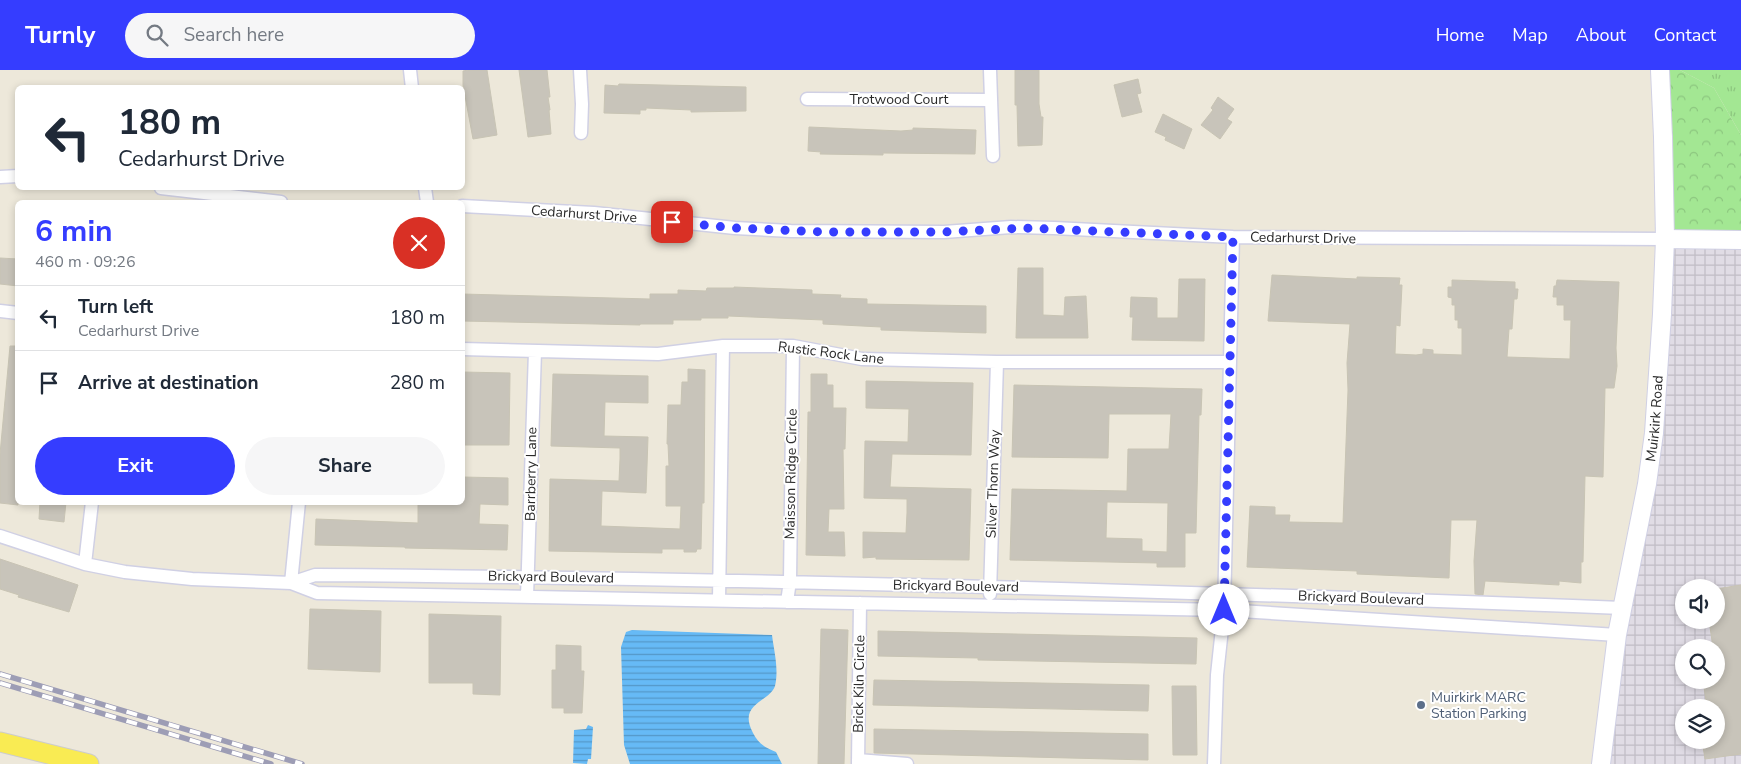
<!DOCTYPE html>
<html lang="en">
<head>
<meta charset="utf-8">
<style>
  body { margin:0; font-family:"Nunito Sans",sans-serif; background:#f6f6f7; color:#1f2937; height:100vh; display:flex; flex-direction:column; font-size:19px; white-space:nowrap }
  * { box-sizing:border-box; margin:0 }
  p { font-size:16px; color:#747a83 }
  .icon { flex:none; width:28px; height:28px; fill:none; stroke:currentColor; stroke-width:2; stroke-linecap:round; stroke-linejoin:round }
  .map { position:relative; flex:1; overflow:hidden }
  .drawer { position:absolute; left:15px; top:130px; width:450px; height:305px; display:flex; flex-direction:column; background:#fff; border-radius:8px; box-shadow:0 2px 8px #0003 }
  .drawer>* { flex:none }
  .top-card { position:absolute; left:15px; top:15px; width:450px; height:105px; border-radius:8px; box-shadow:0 2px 8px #0003; background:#fff; color:#1f2937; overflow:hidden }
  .fabs { position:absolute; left:1675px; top:509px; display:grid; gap:10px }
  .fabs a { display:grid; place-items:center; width:50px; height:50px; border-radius:50%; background:#fff; box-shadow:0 2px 8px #0003; font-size:25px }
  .pin { position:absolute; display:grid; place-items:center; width:42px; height:42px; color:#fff; margin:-21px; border-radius:10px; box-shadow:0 2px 8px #0006 }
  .me { position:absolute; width:55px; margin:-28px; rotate:0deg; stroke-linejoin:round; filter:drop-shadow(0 0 4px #0008) }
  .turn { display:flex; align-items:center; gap:18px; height:105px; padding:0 20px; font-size:22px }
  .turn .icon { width:65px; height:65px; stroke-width:2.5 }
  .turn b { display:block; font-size:35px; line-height:42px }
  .round { display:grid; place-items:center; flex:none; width:52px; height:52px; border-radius:26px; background:#f6f6f7 }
  .head { display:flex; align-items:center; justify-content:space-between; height:85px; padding:0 20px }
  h1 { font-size:30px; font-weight:700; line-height:38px; color:#353dff }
  .cta { display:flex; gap:10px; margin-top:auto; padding:10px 20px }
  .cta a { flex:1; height:58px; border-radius:30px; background:#353dff; color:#fff; font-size:20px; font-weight:700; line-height:58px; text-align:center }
  .cta a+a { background:#f6f6f7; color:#1f2937 }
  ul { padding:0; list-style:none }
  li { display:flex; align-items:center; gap:15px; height:65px; padding:0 20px; border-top:1px solid #e0e1e3 }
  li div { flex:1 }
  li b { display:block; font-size:19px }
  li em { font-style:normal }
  header { display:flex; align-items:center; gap:30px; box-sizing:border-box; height:70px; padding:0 25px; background:#353dff; color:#fff }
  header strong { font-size:24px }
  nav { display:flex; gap:28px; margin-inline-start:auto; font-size:18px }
  .search { width:350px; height:45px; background:#f6f6f7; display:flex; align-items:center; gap:12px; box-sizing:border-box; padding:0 18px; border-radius:28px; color:#747a83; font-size:19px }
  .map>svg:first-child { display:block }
</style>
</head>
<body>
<header>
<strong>Turnly</strong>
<div class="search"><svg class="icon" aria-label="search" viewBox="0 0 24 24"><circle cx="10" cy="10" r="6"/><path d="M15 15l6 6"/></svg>Search here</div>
<nav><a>Home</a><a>Map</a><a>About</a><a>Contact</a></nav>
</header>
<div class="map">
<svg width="1741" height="694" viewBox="0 0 1741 694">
  <defs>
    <pattern id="industrial-grid" width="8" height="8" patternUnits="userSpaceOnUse" patternTransform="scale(1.25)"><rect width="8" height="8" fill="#e0dce5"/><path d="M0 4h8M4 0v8" fill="none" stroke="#c0bdc5"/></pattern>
    <pattern id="forest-crowns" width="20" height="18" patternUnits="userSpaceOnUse" patternTransform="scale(1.25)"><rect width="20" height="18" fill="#a3e793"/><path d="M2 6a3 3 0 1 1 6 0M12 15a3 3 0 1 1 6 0" fill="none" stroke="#8cc67f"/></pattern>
    <pattern id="park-tufts" width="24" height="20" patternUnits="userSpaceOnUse" patternTransform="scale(1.25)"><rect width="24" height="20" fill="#a3e793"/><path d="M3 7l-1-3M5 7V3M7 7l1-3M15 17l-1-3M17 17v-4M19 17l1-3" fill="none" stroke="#8cc67f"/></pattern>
    <pattern id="water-rules" width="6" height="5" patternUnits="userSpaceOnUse" patternTransform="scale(1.25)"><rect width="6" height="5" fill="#66baf6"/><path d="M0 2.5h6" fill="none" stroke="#5497c7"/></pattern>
  </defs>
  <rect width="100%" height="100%" fill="#ede8da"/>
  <path fill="url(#industrial-grid)" fill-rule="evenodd" d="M1665,169L1741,170V694H1601L1654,363ZM1684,518H1716V550H1684ZM1684,578H1716V610H1684ZM1684,638H1716V670H1684Z"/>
  <path fill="url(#forest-crowns)" d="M1659,0H1680L1714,18L1741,65V170L1665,169Z"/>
  <path fill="url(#park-tufts)" d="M1680,0H1741V65L1714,18Z"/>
  <path fill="url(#water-rules)" d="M632,560L772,565C774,581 779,599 775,616C770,632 737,633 753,663C758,673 765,678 776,682L782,694H630L624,675L621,577L626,562Z
    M588,655L593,657L591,689H588L587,694L573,693L574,660L586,659Z"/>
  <path fill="#c8c4ba" stroke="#c8c4b4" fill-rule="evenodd" d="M468,0H487L497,65L473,69L463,15V1Z
    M519,0H547L550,27H548L550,40H549L551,64L528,67Z
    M1015,0H1039V34L1041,47H1043L1042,75L1018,76L1017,35H1015Z
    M1138,9L1141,23L1137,24L1142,42L1122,47L1114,15Z
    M619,14L746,17V41L691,42V40L646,38V40H640V44L604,43L605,15L618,16Z
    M1218,27L1234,39L1227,49L1232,52L1220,69L1201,55L1213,40L1211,38Z
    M1163,44L1192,59L1184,79L1165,70L1166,67L1155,62Z
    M809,57L901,61L913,60V58L976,60L975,84L883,83V85L820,84L821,82L808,81Z
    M0,188L18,189V216L0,214Z
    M1018,198H1043V245L1064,246L1065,227L1086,226L1088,268H1016Z
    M1272,205L1357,209V207L1400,208L1399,215H1402L1400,256L1396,255L1395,284L1416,285L1423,284V279L1433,280V284L1462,285V258H1458V250H1455V235H1452V228L1448,227V217H1452V210L1515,212V219H1518L1517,229H1514L1512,259H1509L1507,287L1570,289L1571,250H1564V235H1557V227H1553L1554,216H1556L1557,210L1619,212L1616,278L1617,296L1614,318H1605L1603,407L1585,406L1583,492H1581V513L1559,511V515L1485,511L1483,525L1475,524L1474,491L1477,450H1451L1449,508L1357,504V501L1247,497L1250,436L1275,437V445H1290L1289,452L1343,453L1348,320L1347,293L1350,254L1268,251Z
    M1179,209H1205L1204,271L1132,270L1133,247H1130L1131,227L1157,228V248H1178Z
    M734,217L812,220V224L841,225L840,228L867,229V234L986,236V263L881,260V257L823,254V250L728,246V248H701V250H673V254H640V255L462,251V224L650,229V224H678V220L706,221L707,218H734Z
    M10,276H18V435L0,433V384Z
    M688,299L705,300L704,433H702L701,479H697L696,482H684V479H662V483L549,481L550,409L619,411L620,389V378L551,376L553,304L648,306V333L605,332L604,366L648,367L647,396L646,423L602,421L601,456L680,459L681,436H666V396H669L668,374H667L668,335H681L682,312H688Z
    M462,302L510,303L509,375H462Z
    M811,304H827V315H833V338H846L845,379H843L844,439H829L828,462H844L845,486L806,485L808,342H811Z
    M866,311L973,313L971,385L892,384L890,417L971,419L969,490L876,489V487L863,488V462L906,463L907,443V429L864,428L865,371L908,372L909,339L866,338Z
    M1014,315L1202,319L1201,345H1199L1196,463H1185V497H1157V493L1010,490L1012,419L1127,421L1128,379H1169L1171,344H1109L1108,388L1012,387ZM1107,432L1168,433L1167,482L1142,481V469L1106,468Z
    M462,407L508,408V435L480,434L479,454L508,455L507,480L405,478V477L315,475L316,449L418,453V432H462Z
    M40,432H66L64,452L39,449Z
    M0,489L78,515L69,542L18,527L19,525L0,519Z
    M1741,515V684L1705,689L1702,670H1716V638H1707L1703,610H1716V578H1713L1709,550H1716V519Z
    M310,539L381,541L380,602L308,599Z
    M429,544L501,546L500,625L473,624V613H429Z
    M821,559L848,560L844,694H818Z
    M878,561L1197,568L1196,594L978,590V588L878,586Z
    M556,575L581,576V601H584L582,643H564V638H552V600H556Z
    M874,610L1149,615L1148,641L873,635Z
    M1172,616H1196L1197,685H1173Z
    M874,659L1148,664V690L874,683Z"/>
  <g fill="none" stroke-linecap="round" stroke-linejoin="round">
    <defs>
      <path id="street" d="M410,0L412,18
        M580,0L582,34L581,63
        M990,0L993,86
        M807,29L991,30
        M0,107L18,106
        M161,118L281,132
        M425,118L427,132
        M462,136L594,143L735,158L791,161L944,162L1011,157L1054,158L1233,167L1665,169
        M0,241L18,243
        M462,279L658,284L723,276H793L862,289L997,292H1229
        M0,466L85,494L125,502L192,509L291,513L317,523L1224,540L1617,565
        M85,494L92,432
        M291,513L315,505C751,508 1187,521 1622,538
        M291,513L299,432
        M990,524L997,292
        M527,527L535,281
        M719,530L723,276
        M787,532L790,511L793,276
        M858,690L907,694
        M858,694L860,533
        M1214,694L1217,605L1224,540L1233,167"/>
      <g id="secondary">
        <path d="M1665,169L1741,170"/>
        <path id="s1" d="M1601,694L1617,565L1647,414L1654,363L1662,244L1665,169L1663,67L1660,0"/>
      </g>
      <path id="primary" d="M0,672L89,694"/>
    </defs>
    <use href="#street" stroke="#d0d0e4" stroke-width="15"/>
    <use href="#secondary" stroke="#d0d0e4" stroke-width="20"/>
    <use href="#primary" stroke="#ccc" stroke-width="21"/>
    <use href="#street" stroke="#fff" stroke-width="12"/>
    <use href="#secondary" stroke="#fff" stroke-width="18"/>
    <use href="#primary" stroke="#f9eb53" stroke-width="19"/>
    <defs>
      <path id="rail" d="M0,604L302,694
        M0,613L271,694"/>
    </defs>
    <use href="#rail" stroke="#9d9db5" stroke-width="5.5"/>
    <use href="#rail" stroke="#fff" stroke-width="4" stroke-dasharray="11" stroke-linecap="butt"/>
  </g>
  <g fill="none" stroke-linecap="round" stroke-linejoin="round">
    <path stroke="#353dff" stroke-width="9" stroke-dasharray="0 16.2" d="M672,152L735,158L825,162H944L1025,158L1233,167L1224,540"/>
  </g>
  <circle fill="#5c6f8a" stroke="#fff" stroke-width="2" cx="1421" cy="635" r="5"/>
  <g text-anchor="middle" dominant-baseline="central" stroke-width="4" stroke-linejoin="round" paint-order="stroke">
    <g font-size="14" fill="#2a2a2a" stroke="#fff">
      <text x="899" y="29">Trotwood Court</text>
      <text transform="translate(584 144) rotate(4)">Cedarhurst Drive</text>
      <text transform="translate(1303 168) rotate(1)">Cedarhurst Drive</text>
      <text transform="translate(831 283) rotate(7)">Rustic Rock Lane</text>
      <text stroke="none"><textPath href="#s1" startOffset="350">Muirkirk Road</textPath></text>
      <text transform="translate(531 404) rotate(-89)">Barrberry Lane</text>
      <text transform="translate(791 404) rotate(-89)">Maisson Ridge Circle</text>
      <text transform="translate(993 414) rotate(-88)">Silver Thorn Way</text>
      <text transform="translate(551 507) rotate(1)">Brickyard Boulevard</text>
      <text transform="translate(956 516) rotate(1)">Brickyard Boulevard</text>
      <text transform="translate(1361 528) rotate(2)">Brickyard Boulevard</text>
      <text transform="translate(859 614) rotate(-89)">Brick Kiln Circle</text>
    </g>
    <g font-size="14" fill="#4e5e75" stroke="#fff" text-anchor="start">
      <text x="1431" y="627">Muirkirk MARC<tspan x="1431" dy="16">Station Parking</tspan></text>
    </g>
  </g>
</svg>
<div class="fabs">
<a><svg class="icon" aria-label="sound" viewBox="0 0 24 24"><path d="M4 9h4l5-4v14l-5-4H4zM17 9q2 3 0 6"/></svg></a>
<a><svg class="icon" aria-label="search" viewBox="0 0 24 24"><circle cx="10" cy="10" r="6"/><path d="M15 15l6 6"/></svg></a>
<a><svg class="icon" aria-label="layers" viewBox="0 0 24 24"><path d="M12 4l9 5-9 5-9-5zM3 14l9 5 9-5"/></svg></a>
</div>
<div class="pin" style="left:672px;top:152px;background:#d93025"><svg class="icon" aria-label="arrive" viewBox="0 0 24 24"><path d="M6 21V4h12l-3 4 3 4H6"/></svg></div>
<svg class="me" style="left:1224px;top:540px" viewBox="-20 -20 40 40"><circle r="19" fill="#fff"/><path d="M0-13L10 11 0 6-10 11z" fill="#353dff"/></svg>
<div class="top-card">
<div class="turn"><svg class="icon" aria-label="left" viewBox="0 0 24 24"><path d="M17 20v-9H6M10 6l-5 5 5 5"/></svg><div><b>180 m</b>Cedarhurst Drive</div></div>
</div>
<section class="drawer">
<div class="head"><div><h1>6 min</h1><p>460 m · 09:26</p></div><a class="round" style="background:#d93025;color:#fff"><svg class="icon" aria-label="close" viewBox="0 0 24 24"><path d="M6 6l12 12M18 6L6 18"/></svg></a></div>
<ul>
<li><svg class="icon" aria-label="left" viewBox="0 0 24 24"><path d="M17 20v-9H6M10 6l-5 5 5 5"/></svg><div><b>Turn left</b><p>Cedarhurst Drive</p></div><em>180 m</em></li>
<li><svg class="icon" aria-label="arrive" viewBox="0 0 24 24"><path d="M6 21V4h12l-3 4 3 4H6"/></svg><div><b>Arrive at destination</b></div><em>280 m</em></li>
</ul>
<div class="cta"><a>Exit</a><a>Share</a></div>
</section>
</div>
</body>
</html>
